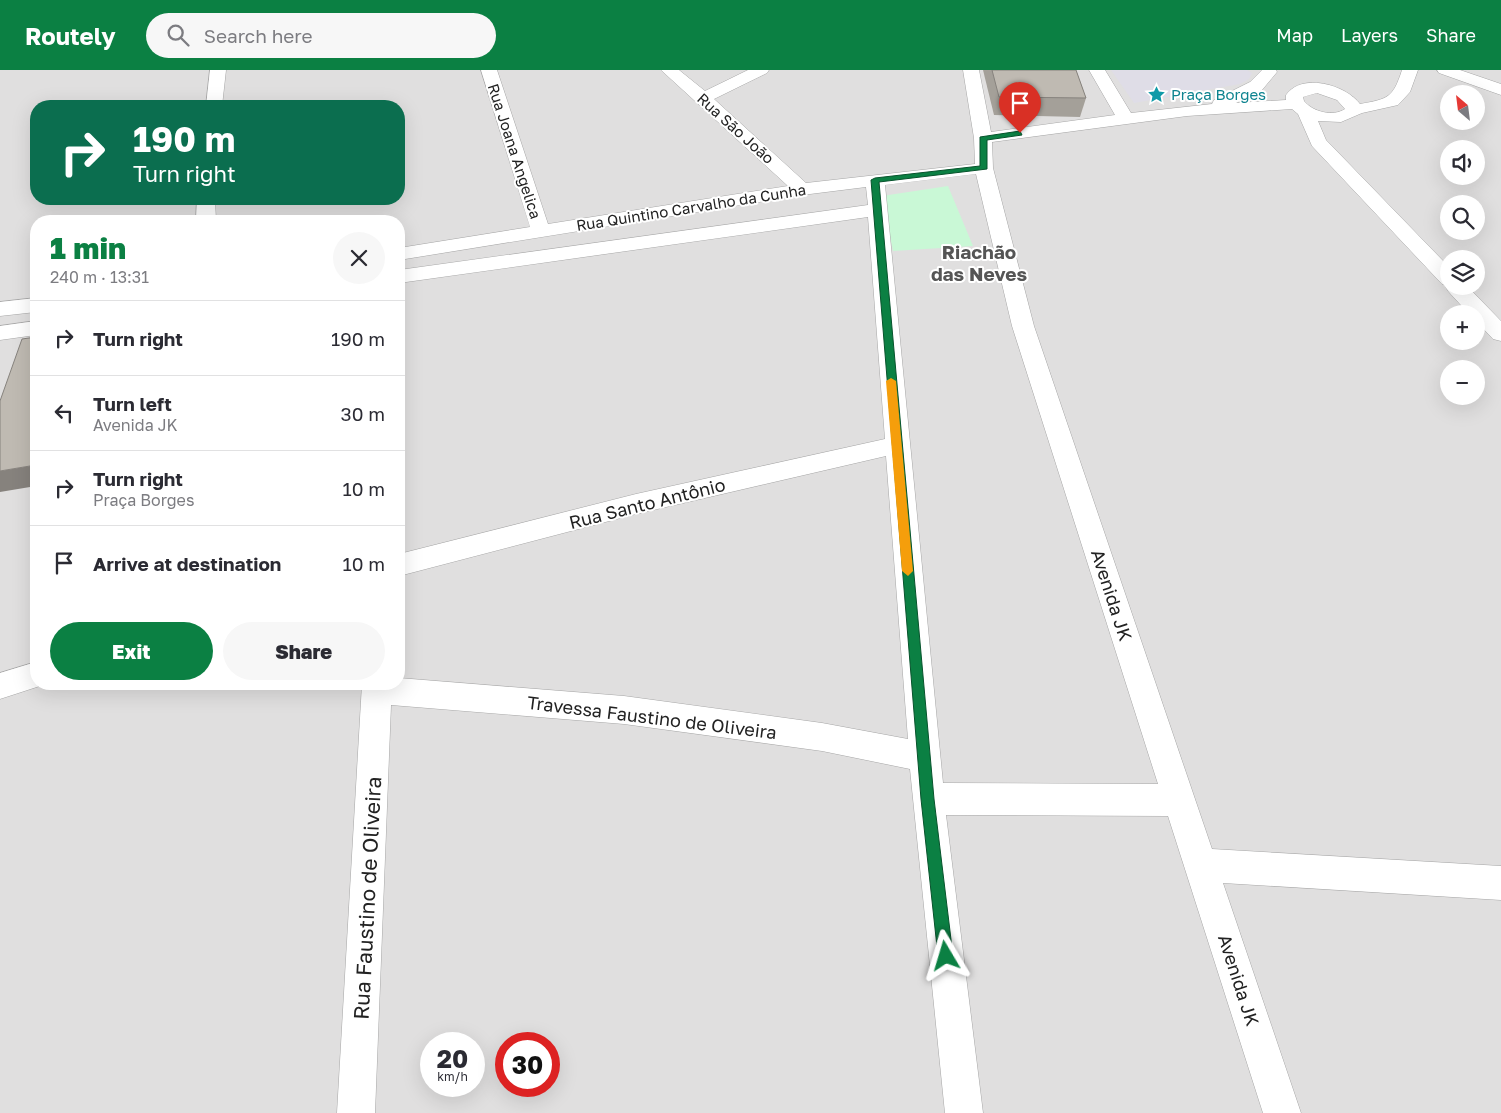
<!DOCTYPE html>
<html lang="en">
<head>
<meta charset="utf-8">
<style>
  body { margin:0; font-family:"Golos Text",sans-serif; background:#f7f7f7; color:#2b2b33; height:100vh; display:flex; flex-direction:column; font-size:19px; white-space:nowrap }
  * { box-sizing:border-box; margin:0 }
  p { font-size:16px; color:#7c7c81 }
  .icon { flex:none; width:28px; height:28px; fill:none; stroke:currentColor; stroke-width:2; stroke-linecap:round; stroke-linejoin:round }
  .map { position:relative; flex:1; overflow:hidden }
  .sheet { position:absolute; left:30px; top:145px; width:375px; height:475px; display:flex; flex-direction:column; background:#fff; border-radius:20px; box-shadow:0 5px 20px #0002 }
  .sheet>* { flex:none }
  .banner { position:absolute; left:30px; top:30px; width:375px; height:105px; border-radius:20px; box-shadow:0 5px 20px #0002; background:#0b6e4f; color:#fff; overflow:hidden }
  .needle { width:32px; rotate:332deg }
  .tools { position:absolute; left:1440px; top:15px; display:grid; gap:10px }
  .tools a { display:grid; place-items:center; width:45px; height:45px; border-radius:50%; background:#fff; box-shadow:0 5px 20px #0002; font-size:25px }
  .speed { position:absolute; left:420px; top:962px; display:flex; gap:10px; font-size:25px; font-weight:700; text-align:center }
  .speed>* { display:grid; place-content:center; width:65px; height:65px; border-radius:50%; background:#fff; box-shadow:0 5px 20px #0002; line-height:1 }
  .speed small { font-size:12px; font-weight:400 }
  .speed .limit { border:8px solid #d22; background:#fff; color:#111 }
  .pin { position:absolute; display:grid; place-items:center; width:42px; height:42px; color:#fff; margin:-51px -21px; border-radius:50% 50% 50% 0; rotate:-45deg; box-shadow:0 0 5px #0007 }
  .pin .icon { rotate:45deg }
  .me { position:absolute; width:55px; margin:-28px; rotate:353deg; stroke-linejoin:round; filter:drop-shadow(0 0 4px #0008) }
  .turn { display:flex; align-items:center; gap:18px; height:105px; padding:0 20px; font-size:22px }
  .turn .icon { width:65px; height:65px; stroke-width:2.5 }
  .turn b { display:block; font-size:35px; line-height:42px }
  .round { display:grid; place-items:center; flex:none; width:52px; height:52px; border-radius:26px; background:#f7f7f7 }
  .headline { display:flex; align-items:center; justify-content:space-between; height:85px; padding:0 20px }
  h1 { font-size:30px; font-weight:800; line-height:38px; color:#0b8043 }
  .action { display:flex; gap:10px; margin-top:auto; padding:10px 20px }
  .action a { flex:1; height:58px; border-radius:30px; background:#0b8043; color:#fff; font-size:20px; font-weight:800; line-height:58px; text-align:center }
  .action a+a { background:#f7f7f7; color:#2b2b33 }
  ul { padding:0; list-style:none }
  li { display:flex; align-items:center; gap:15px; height:75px; padding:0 20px; border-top:1px solid #e1e1e2 }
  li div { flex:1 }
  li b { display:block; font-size:19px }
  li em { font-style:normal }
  header { display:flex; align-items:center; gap:30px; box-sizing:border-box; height:70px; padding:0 25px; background:#0b8043; color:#fff }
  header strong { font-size:24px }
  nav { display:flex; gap:28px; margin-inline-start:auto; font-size:18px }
  .search { width:350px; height:45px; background:#f7f7f7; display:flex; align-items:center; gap:12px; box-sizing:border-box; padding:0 18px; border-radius:28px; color:#7c7c81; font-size:19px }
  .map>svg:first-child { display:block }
</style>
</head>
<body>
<header>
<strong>Routely</strong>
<div class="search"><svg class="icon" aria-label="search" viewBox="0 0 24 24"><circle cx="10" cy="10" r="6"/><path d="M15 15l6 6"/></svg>Search here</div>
<nav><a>Map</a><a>Layers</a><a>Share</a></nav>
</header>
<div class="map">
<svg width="1501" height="1043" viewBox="0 0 1501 1043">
  <rect width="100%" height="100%" fill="#f1f0e9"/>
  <path fill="#e0dfdf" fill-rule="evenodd" d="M0,0H1501V1043H0ZM1449,24H1476V51H1449ZM36,36H399V129H36ZM1449,79H1476V106H1449ZM1449,134H1476V161H1449ZM36,151H399V614H36ZM1449,189H1476V216H1449ZM1449,244H1476V271H1449ZM1449,299H1476V326H1449ZM431,974H474V1016H431ZM506,974H549V1016H506Z"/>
  <path fill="#c9f8d6" d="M948,116L973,176L893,181L882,126Z"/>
  <path fill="#dfdde7" d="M1111,0H1247L1252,3L1249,9L1240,14L1134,33Z"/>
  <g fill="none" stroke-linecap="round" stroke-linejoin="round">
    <defs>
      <path id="minor" d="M210,0H226L222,36H206Z
        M481,0H497L548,154L788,116L661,0H679L705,21L748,0H769L767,3L714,29L806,113L975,94L974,68L963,0H979L991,62L1115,45L1089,0H1105L1131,43L1212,34L1214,30L1250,12L1262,0H1276L1277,2L1262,20L1236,33L1286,30V25C1302,2 1346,15 1360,34C1388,29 1393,28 1402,0H1418L1410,22L1398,35L1362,43L1341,52L1318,51L1326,70L1449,197V216H1467L1501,251V271L1493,269L1476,251V244H1469L1448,221L1445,215L1442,214L1312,76L1298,44L1292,39L1187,46L992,72L993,98L1034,256L1212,779L1501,796V830L1223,813L1301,1043H1263L1168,746L946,745L983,1043H945L910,699L822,681L624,654L391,635L375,1043H337L362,614H399V608L624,626L822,653L908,669L886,386L636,444L399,506V484L636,424L885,369L868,147L399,213V200L868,135L866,117L802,125L399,190V178L530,157ZM1317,23L1337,30L1345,39C1333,47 1313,42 1304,31L1303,27ZM976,104L1012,256L1158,714L943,713L885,115Z
        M1437,0H1460L1501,14V25L1439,3Z
        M197,129H215L216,151H196Z
        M36,228V242L0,246V232Z
        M36,251V265L0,270V256Z
        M36,592V614H46L0,629V603Z"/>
    </defs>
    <use href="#minor" stroke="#a6a6a6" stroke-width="1"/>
    <use href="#minor" fill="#fff" fill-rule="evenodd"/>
  </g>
  <path fill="#a4a099" d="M983,0H1076L1086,28L1080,47L994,45Z"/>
  <path fill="#86827d" d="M36,395V416L0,422V401Z"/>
  <path fill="#bfbab2" stroke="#86827d" d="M992,0H1076L1086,28L999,27Z
    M36,267V395L0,401V331L22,269Z"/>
  <path fill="#0b8043" stroke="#07532c" d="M1020,61L1022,65L987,70V99L879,112L934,729L953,886L951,891L946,893L940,891L938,886L921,729L871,110L875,108L980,96V67Z"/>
  <path fill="#f59e0b" d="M891,308L896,311L913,501L908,506L902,501L886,311Z"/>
  <defs>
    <symbol id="sight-bare" viewBox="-9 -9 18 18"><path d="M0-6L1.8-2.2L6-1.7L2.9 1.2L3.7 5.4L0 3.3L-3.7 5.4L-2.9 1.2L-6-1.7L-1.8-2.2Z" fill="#0f9aa8" stroke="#fff" stroke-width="2.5" paint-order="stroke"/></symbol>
  </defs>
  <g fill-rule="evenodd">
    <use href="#sight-bare" x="1144" y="12" width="25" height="25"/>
  </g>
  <g text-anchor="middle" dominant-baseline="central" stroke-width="4" stroke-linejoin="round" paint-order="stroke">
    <g font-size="15" fill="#0d838f" stroke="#fff" text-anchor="start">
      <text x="1171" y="24">Praça Borges</text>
    </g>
    <g font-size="15" fill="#222" stroke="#fff">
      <text transform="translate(736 58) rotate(42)">Rua São João</text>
      <text transform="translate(515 81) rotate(72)">Rua Joana Angelica</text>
      <text transform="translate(691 137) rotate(-9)">Rua Quintino Carvalho da Cunha</text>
    </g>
    <g font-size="18" fill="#222" stroke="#fff">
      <text transform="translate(647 433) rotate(-14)">Rua Santo Antônio</text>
      <text transform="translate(1112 525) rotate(72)">Avenida JK</text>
      <text transform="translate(652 647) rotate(7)">Travessa Faustino de Oliveira</text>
      <text transform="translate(1239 910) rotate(72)">Avenida JK</text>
    </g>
    <g font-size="19" font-weight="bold" fill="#555" stroke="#fff">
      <text x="979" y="181">Riachão<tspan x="979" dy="22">das Neves</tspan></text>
    </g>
    <g font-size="21" fill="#222" stroke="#fff">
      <text transform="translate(367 828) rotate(-87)">Rua Faustino de Oliveira</text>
    </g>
  </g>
</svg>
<div class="tools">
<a><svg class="needle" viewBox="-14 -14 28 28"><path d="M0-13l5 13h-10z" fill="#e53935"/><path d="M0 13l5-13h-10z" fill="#7c7c81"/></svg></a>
<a><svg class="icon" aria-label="sound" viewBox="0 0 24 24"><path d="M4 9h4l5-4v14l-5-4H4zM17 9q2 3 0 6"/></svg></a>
<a><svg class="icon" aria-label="search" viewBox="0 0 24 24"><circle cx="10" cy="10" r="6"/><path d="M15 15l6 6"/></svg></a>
<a><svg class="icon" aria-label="layers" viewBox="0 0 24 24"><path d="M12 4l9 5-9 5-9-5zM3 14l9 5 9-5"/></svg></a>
<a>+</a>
<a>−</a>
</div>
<div class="speed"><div>20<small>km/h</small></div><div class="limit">30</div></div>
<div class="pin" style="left:1020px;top:63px;background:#d93025"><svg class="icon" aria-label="arrive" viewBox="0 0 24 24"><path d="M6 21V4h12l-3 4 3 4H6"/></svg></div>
<svg class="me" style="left:946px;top:886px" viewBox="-20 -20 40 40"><path d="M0-17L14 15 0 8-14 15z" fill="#0b8043" stroke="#fff" stroke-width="4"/></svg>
<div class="banner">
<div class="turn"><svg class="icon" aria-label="right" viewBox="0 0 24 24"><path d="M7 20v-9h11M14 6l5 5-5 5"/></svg><div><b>190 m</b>Turn right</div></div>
</div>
<section class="sheet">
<div class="headline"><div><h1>1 min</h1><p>240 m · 13:31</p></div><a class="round"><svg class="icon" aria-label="close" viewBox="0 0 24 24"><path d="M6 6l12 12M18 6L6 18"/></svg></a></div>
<ul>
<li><svg class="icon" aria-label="right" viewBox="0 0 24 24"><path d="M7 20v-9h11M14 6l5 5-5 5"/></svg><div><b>Turn right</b></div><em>190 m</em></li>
<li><svg class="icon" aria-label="left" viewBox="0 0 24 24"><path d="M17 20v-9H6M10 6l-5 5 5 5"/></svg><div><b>Turn left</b><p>Avenida JK</p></div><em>30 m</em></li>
<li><svg class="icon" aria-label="right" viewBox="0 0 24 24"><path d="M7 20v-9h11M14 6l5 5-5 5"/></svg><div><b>Turn right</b><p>Praça Borges</p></div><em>10 m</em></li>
<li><svg class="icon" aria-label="arrive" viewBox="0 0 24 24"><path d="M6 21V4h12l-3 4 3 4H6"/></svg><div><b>Arrive at destination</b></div><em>10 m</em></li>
</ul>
<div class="action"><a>Exit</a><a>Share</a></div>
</section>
</div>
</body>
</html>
